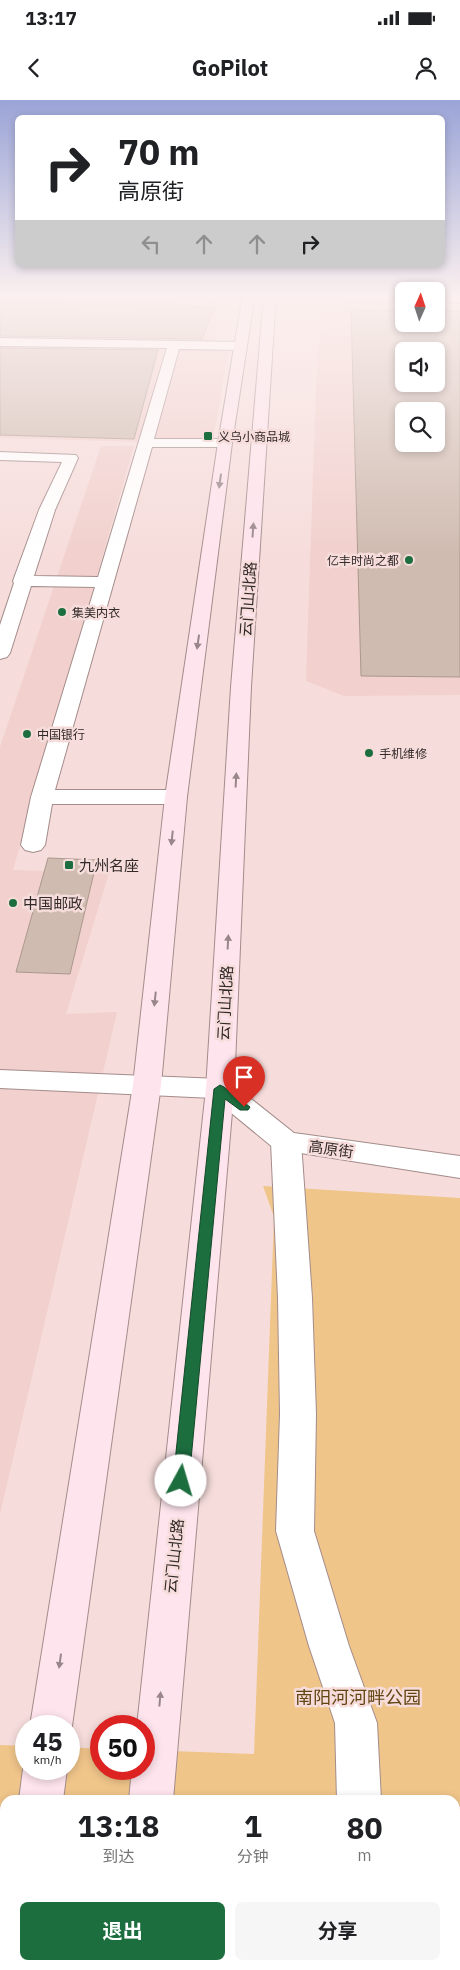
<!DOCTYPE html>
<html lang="zh">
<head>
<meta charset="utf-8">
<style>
  body { margin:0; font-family:"IBM Plex Sans","Noto Sans SC",sans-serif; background:#f6f6f6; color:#202124; height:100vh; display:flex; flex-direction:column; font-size:19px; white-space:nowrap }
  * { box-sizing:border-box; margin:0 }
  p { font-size:16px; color:#757577 }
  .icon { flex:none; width:28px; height:28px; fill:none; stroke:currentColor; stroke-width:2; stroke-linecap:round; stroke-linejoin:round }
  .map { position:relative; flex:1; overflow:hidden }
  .sheet { position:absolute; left:0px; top:1695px; width:460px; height:175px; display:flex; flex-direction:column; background:#fff; border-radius:15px 15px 0 0; box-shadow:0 2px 8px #0003 }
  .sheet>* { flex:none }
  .top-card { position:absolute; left:15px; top:15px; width:430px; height:152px; border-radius:8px; box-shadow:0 2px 8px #0003; background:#fff; color:#202124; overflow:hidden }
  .needle { width:32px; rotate:3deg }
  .tools { position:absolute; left:395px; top:182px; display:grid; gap:10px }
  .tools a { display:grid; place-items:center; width:50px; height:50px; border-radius:8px; background:#fff; box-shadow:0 2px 8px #0003; font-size:25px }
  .speed { position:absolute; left:15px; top:1615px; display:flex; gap:10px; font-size:25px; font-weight:700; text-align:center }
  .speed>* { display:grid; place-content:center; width:65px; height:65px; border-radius:50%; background:#fff; box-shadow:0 2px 8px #0003; line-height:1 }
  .speed small { font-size:12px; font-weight:400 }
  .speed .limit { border:8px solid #d22; background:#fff; color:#111 }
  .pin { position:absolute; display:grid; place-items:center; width:42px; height:42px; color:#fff; margin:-51px -21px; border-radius:50% 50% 50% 0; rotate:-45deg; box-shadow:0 0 5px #0007 }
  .pin .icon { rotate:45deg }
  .me { position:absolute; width:55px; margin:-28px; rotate:6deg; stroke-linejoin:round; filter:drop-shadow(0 0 4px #0008) }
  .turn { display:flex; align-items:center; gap:18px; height:105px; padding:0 20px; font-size:22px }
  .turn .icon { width:65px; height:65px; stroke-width:2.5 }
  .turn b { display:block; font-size:35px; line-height:42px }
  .lanes { display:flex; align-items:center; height:48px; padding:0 20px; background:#0003; justify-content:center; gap:25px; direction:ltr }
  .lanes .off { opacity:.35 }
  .eta { display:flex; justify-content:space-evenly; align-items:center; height:85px; text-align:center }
  .eta b { font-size:30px; font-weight:700; line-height:35px }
  .action { display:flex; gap:10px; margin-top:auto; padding:10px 20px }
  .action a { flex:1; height:58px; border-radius:8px; background:#1d6e3f; color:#fff; font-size:20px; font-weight:700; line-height:58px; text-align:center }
  .action a+a { background:#f6f6f6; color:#202124 }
  .status { display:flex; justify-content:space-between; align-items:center; height:35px; padding:0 25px; background:#fff; direction:ltr }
  .status svg { height:14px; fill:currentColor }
  header { display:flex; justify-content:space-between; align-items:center; height:65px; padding:0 20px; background:#fff; font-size:22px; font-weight:700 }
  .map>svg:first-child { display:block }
</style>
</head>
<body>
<div class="status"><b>13:17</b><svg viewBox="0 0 49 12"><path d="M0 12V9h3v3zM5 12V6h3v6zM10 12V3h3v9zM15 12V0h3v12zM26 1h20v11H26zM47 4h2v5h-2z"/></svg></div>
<header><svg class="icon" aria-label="back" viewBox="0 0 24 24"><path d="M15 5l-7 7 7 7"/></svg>GoPilot<svg class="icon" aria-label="person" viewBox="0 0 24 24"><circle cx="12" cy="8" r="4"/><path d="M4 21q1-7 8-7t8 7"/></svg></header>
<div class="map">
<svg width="460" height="1870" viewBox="0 0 460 1870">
  <rect width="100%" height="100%" fill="#f6dddb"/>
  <path fill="#f1d0cd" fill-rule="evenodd" d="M0,194H218L215,248L229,249L213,340L141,342L0,338Z
    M344,203L404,204V224H436V204L460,205V595L344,596L306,581L317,258L324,207ZM404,251H436V284H404ZM404,311H436V344H404Z
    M101,346H134L13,770L109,773L66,914L117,912L0,1414V647Z"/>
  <path fill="#f0c58a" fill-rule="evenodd" d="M263,1086L460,1098V1870H0V1645L26,1646V1669H69V1647L101,1649V1669H144V1650L254,1654L274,1117ZM5,1700H455V1865H5Z"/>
  <path fill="#c58bbe" stroke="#996e91" d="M460,1790V1870H377L383,1865H455V1795Z"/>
  <path fill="#f6dddb" d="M379,1865H422L423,1870H380Z"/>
  <path fill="#cfbbb0" stroke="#ab988d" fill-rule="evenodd" d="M0,202L215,207L202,239L0,236Z
    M351,210L404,211V224H436V211H460V577L361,576ZM404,251H436V284H404ZM404,311H436V344H404Z
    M0,248L158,250L134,339L0,335Z
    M48,758L97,760L70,874L16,872Z"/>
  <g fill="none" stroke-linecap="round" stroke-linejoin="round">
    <defs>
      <path id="minor" d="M0,238L241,242L247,246L241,250L179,249L154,339H225L230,340L232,343L230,346L225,347H152L55,690H176L184,692L187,697L184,702L176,704H52L45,745L41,750L33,752L25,750L21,745L31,697L95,487L31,486L10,553L7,557L0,559V525L14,483L13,481L39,410L62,362L0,360V352L76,355L78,358L55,410L34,476L98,477L167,248L0,246Z
        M286,1032L297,1035L301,1042L312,1198L316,1314L314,1431L349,1546L377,1623L381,1700H337L335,1623L309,1546L276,1431L280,1314L278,1198L271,1042L275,1035Z"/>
      <path id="tertiary" d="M178,194L404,195V201L183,197Z
        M436,196L460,197V203L436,202Z
        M0,970L220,979L230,982L294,1033L460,1056V1078L275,1049L213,998L0,988Z"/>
      <path id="secondary" d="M243,194H255L232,343L187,697L161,985L72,1626L69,1635V1626H30L133,985L165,697L218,343Z
        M264,194H276L251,587L234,989L173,1700H129L132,1669H144V1626H137L206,989L231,587Z
        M26,1662V1669H67L63,1700H19L23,1669Z
        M5,1846V1865H42V1870H0V1851Z
        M112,1865H160L159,1870H111Z"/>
    </defs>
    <use href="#minor" stroke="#a38c8a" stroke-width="2"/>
    <use href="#tertiary" stroke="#a38c8a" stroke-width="2"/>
    <use href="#secondary" stroke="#a38c8a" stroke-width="2"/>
    <use href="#minor" fill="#fff" fill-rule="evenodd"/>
    <use href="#tertiary" fill="#fff" fill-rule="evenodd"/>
    <use href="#secondary" fill="#fee4ed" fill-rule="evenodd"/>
  </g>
  <defs><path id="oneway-solid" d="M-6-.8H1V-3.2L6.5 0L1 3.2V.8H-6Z" transform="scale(1.25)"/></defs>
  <g fill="#98868b">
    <use href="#oneway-solid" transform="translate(220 381) rotate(98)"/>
    <use href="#oneway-solid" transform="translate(253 430) rotate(-86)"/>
    <use href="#oneway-solid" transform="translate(198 542) rotate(98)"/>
    <use href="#oneway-solid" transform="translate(236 680) rotate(-87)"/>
    <use href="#oneway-solid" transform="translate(172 738) rotate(96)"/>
    <use href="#oneway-solid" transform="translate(228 842) rotate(-87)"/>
    <use href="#oneway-solid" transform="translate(155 899) rotate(96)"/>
    <use href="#oneway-solid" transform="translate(60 1561) rotate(98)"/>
    <use href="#oneway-solid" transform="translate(160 1599) rotate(-85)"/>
  </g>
  <linearGradient id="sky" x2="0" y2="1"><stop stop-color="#9aa4d7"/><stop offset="0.43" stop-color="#fbf0ef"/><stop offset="1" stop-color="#fbf0ef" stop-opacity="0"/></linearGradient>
  <rect width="460" height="456" fill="url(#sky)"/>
  <path fill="#1d6e3f" stroke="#134829" d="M220,985L224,987L250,1007L248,1010H240L225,999L189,1381L187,1385L181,1387L176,1385L173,1381L214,989Z"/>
  <g fill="#1d6e3f" stroke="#f6dddb" stroke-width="2">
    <rect x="203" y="331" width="10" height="10" rx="2.5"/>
    <circle cx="409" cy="460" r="5"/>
    <circle cx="62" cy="512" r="5"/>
    <circle cx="27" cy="634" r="5"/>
    <circle cx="369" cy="653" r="5"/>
    <rect x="64" y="760" width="10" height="10" rx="2.5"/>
    <circle cx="13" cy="803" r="5"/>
  </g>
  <g text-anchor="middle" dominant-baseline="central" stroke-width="5" stroke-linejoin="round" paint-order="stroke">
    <g font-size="12" fill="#322929" stroke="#f6dddb" text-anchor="start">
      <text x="218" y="336">义乌小商品城</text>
      <text x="399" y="460" text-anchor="end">亿丰时尚之都</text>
      <text x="72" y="512">集美内衣</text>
      <text x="37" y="634">中国银行</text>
      <text x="379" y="653">手机维修</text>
    </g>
    <g font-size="15" fill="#322929" stroke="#f6dddb">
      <text transform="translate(248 499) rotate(-86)">云门山北路</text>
      <text transform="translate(225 903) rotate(-87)">云门山北路</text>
      <text transform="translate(331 1049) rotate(8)">高原街</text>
      <text transform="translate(174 1456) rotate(-84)">云门山北路</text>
    </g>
    <g font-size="15" fill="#322929" stroke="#f6dddb" text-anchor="start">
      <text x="79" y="765">九州名座</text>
      <text x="23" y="803">中国邮政</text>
    </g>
    <g font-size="18" fill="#634513" stroke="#f6dddb">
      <text x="358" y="1597">南阳河河畔公园</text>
    </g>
  </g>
</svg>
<div class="tools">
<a><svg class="needle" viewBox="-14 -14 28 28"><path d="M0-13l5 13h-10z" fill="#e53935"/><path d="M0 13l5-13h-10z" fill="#757577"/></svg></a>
<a><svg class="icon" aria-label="sound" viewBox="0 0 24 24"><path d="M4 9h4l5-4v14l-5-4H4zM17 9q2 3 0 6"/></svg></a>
<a><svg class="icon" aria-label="search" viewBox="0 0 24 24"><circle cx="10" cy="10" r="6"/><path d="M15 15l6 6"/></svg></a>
</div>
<div class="speed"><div>45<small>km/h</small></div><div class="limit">50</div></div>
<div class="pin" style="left:244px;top:1007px;background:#d93025"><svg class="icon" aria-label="arrive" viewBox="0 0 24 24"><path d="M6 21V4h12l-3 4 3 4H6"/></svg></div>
<svg class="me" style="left:181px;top:1381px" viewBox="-20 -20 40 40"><circle r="19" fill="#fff"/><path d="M0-13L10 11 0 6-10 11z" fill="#1d6e3f"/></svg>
<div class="top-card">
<div class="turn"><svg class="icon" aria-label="right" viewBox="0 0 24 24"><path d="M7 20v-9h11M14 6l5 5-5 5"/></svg><div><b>70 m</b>高原街</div></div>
<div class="lanes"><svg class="icon off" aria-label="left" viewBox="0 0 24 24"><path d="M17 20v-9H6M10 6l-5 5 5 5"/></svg><svg class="icon off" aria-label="ahead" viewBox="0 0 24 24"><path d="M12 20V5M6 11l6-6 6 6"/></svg><svg class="icon off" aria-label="ahead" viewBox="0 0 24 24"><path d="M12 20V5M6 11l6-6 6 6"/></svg><svg class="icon" aria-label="right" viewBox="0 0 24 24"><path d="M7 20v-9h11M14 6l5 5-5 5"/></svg></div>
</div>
<section class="sheet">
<div class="eta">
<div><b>13:18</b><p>到达</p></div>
<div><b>1</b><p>分钟</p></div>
<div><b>80</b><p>m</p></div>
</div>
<div class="action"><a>退出</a><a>分享</a></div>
</section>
</div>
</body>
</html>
